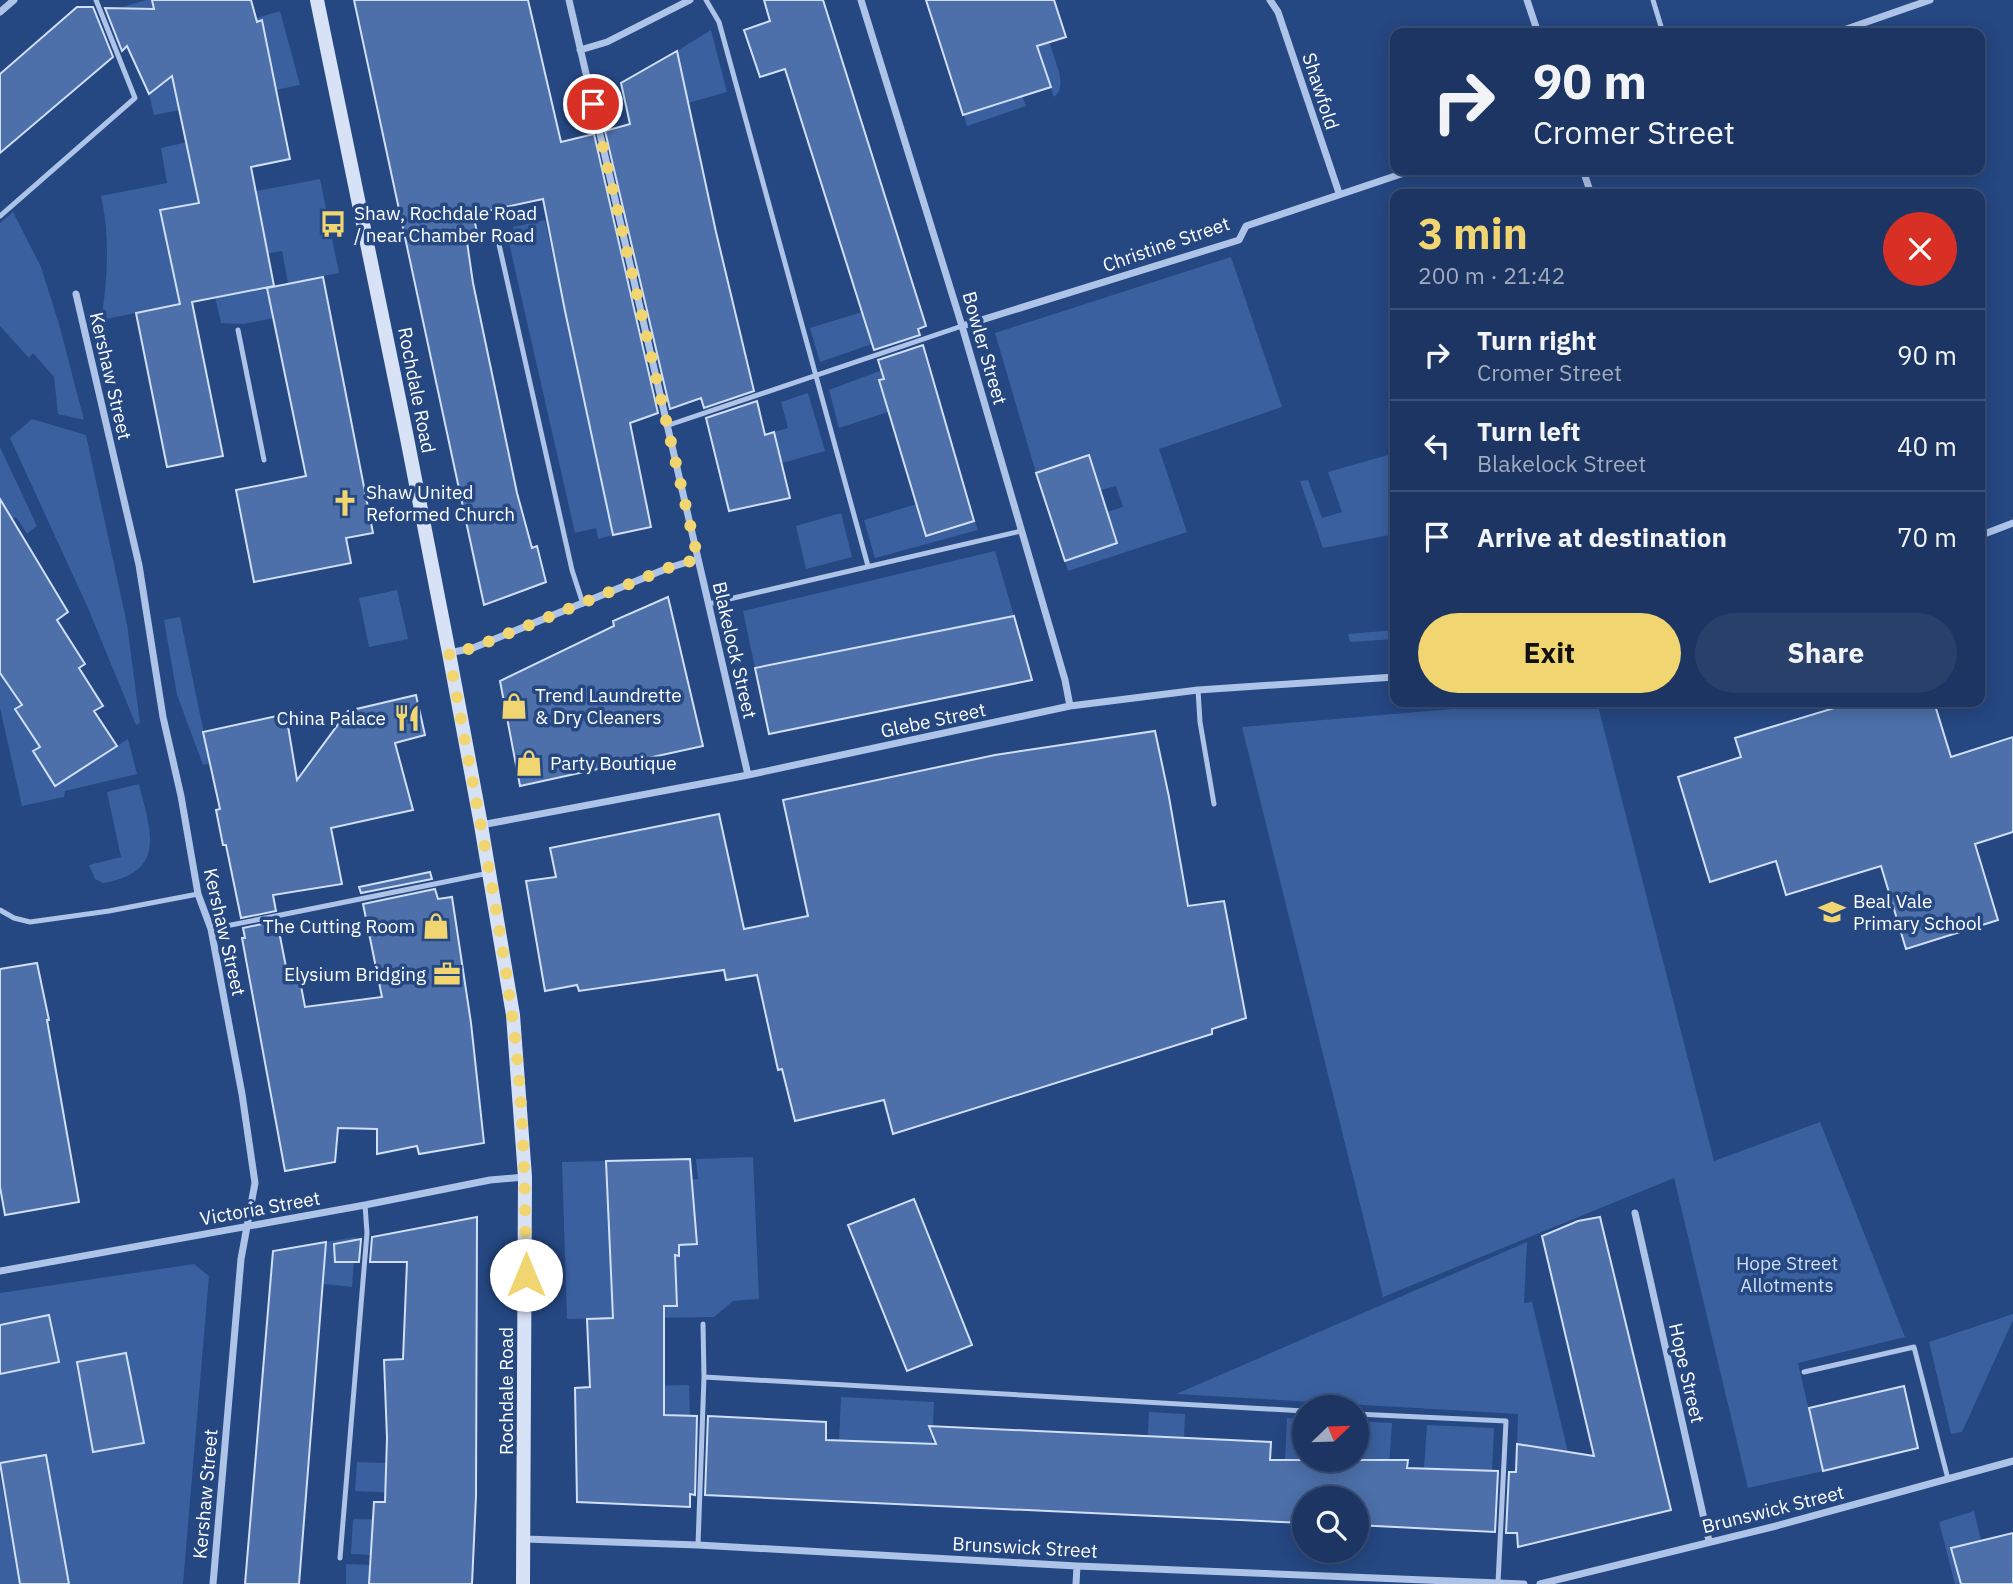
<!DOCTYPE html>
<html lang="en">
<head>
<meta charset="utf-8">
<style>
  body { margin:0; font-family:"IBM Plex Sans",sans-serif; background:#29406b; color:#f1f3f6; height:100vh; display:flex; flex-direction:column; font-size:26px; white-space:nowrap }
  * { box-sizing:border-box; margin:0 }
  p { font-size:23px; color:#a0abbe }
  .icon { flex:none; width:38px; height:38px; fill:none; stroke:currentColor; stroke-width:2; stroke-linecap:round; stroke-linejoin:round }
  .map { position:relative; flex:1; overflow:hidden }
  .side { position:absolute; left:1390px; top:189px; width:595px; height:518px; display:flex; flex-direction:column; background:#1c3562; border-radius:14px; box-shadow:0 4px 18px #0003,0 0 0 2px #3a5077 }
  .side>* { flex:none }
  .top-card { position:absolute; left:1390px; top:28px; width:595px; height:147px; border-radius:14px; box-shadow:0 4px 18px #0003,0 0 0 2px #3a5077; background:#1c3562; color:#f1f3f6; overflow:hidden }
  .needle { width:46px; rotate:67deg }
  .controls { position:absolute; left:1292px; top:1395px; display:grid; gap:14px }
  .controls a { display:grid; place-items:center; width:77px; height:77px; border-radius:50%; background:#1c3562; box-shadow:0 4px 18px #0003,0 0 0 2px #3a5077; font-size:35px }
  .pin { position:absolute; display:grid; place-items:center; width:60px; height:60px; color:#fff; margin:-30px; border:4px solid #fff; border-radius:50%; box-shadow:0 2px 7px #0007 }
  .me { position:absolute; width:77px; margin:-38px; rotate:0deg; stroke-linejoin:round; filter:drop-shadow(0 0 5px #0008) }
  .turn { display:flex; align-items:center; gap:24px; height:147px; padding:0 28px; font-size:32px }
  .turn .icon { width:91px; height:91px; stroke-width:2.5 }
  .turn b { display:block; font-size:49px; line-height:60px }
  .round { display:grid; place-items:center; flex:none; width:74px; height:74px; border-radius:37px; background:#29406b }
  .head { display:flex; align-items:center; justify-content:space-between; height:119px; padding:0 28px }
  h1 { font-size:42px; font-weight:700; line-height:52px; color:#f0d571 }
  .action { display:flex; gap:14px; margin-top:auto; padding:14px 28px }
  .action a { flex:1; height:80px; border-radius:42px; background:#f0d571; color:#111; font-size:28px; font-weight:700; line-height:80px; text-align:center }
  .action a+a { background:#29406b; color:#f1f3f6 }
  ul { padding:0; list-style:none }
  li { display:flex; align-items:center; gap:21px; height:91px; padding:0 28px; border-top:2px solid #3a5077 }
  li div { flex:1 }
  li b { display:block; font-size:26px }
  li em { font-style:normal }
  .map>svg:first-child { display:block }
</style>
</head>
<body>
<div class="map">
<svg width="2013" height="1584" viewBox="0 0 2013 1584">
  <rect width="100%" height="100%" fill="#254782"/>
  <path fill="#3a609f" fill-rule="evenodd" d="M146,0H152L163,39L255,12L257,18L280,11L300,85L276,90L261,21L242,26L206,105L154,115L149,94L175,73L116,9Z
    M990,22L1050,42C1052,59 1070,84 1054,97L1048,80L1020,89L1026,106L967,126L964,115L1015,98Z
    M711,30L727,92L688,103L677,51Z
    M187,142L198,203L160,210L172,266L223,256L231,294L267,288L274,318L244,324L221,323L215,297L101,320C108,279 110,236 101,196L167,183L161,148Z
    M320,179L339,273L288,283L282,251L249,257L244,235L263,230L260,210L236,195Z
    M13,212L41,267L59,324L84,420L58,414L54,377L33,353L29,358L0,326V223Z
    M545,220L613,535L598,539L596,528L575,533L507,234L514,232L513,227Z
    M1231,257L1282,407L1159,449L1187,532L1068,571L1065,561L1117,543L1107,512L1123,507L1116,486L1101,490L1089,456L1036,473L995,333Z
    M862,312L872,344L820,362L810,328Z
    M925,354L929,365L879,380L888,412L839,428L829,390Z
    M808,393L825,451L782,463L774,432L788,428L781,402Z
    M32,419L86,435L127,624L140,723L136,725L88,608L10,438Z
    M0,447L37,526L27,534L16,517L5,524L0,517Z
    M1395,453V534L1323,548L1300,481L1308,480L1322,518L1342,512L1328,472Z
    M917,504L926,536L975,521L978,530L875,558L864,520Z
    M841,513L852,557L806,569L796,526Z
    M995,551L1014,616L755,668L743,611Z
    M397,590L408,639L369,647L359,598Z
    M180,617L210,763L203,765L177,695L164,620Z
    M1395,630V639L1350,642L1348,634Z
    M0,673L22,705L16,710L40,747L33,751L55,785L128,739L137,774L65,791L64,797L22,806L0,708Z
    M1535,702H1597L1714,1161L1820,1122L1905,1337L1798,1363L1823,1471L1748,1488L1674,1178L1383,1297L1242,727Z
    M139,784C151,832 167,872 103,883L95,879L89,865L121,857L107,792Z
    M753,1157L759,1299L733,1301L714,1317L567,1319L562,1162L606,1161L611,1258L677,1306L675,1255H679L674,1181L698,1179L696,1159Z
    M356,1237L352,1287L324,1284L326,1242Z
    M1527,1242L1524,1303L1532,1302L1568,1452L1517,1444L1518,1414L1176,1394Z
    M194,1264L209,1276L183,1584H69L46,1455L0,1463V1374L59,1361L49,1316L0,1325V1293ZM126,1353L143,1443L94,1452L78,1362Z
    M2013,1314V1320L1962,1432L1951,1434L1929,1342Z
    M689,1385L691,1449L636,1386Z
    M841,1397L934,1402L932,1445L839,1441Z
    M1149,1412L1185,1414L1184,1438L1147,1455Z
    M1287,1418L1304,1419V1460H1315V1463L1285,1461Z
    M1356,1421L1392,1423L1389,1466L1335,1464V1460H1356Z
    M1427,1425L1494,1428L1492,1471L1424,1468Z
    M357,1462L413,1464L399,1493L355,1491Z
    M0,1476L20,1584H0Z
    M1974,1511L1981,1540L1952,1549L1961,1584H1955L1939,1522Z
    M353,1519L413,1520V1557L351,1554Z
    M346,1564L370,1565L369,1584H346Z"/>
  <path fill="#4d70aa" stroke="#d0dff5" stroke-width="2" d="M152,0H251L257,22L262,20L290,159L251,167L274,286L192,302L223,456L167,467L136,313L180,304L160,210L199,203L172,76L149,94L127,46L122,51L105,8L154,9Z
    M354,0H528L561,142L594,134L658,413L630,423L651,527L613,535L565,311L543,199L473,214L477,232L466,235L473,283L517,493L532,548L537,546L546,582L484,605Z
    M764,0H823L926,326L918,329L920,335L874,350L785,69L760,77L744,30L770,21Z
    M926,0H1054L1066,37L1037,46L1051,87L963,115Z
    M77,7H93L113,57L0,153V74Z
    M677,51L716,232L754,391L704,408L701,398L670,409L605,131L630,124L621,83Z
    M323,277L373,533L346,538L351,563L254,582L236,490L306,476L267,288Z
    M923,345L974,521L926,536L879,380L884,379L878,360Z
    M757,401L765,435L774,432L790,498L729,511L706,418Z
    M1089,455L1117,543L1065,561L1036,473Z
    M0,499L68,612L57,620L85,664L79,668L103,706L94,711L117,746L55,786L33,751L40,747L15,709L22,705L0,673Z
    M668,597L703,746L520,786L500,681L614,626L613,621Z
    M1014,616L1032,680L769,734L755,668Z
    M416,695L425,735L395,743L413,810L331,828L342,884L273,895L276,911L241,918L226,845H223L216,810L220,809L203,732L286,714L297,780L348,711Z
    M1854,702H1934L1951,757L2013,737V832L1975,844L1998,920L1906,949L1881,866L1786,895L1776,861L1710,882L1678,777L1741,757L1735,738Z
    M1155,731L1169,797L1188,906L1224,901L1246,1018L1212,1029V1034L893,1134L884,1100L795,1121L782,1069L778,1070L757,975L726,980L724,970L579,991L577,985L545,991L526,881L556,877L550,848L719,814L744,929L808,916L783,800L995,755Z
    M430,872L432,879L361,893L359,887Z
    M435,889L438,899L452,897L471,1023L484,1143L419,1154L417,1146L377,1154V1129L338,1128L335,1162L285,1171L242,938H245L243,928L277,921L287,972L298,970L305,1007L382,997L363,904Z
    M37,963L49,1020H47L79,1202L5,1215L0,1187V969Z
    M690,1159L697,1244L679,1245V1256L675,1255L677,1306H664V1415L697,1416L695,1495L690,1494V1507L577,1502L575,1388L590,1387L587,1319L613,1318L606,1161Z
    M914,1199L972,1345L907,1371L848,1225Z
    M477,1217L476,1496L472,1584H369L374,1502H385L387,1438L384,1360L403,1359L407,1262H370L372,1237Z
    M1600,1217L1671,1510L1518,1547L1517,1533H1506L1509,1472H1516L1517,1444L1594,1456L1542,1236L1578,1221Z
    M361,1239L359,1262H335L334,1244Z
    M326,1242L299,1584H245L273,1251Z
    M49,1315L59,1362L0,1374V1325Z
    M126,1353L144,1443L93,1452L77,1362Z
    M1904,1386L1918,1448L1823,1471L1809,1408Z
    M708,1416L826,1422V1440L936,1444L929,1426L1230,1440L1271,1442L1270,1460H1408L1407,1468L1498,1471L1495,1532L1356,1525V1498H1304V1523L705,1495Z
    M46,1455L69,1584H20L0,1463Z
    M2013,1533V1584H1961L1951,1548Z"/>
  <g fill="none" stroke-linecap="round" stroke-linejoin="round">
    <path stroke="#adc3e7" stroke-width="5" d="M706,0L719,22L868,566
      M1653,0L1663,33
      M0,216L135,98L96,0
      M498,240L572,570L583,604
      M238,330L264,460
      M666,426L962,326
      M708,604L1021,531
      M1198,690L1200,722L1214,804
      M0,910L14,918L30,922L109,911L198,894
      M211,929L489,873
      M1804,1372L1914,1347L1948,1479
      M704,1377L1304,1411
      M1356,1414L1506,1421L1498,1583
      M698,1545L704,1377L703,1324
      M340,1558L367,1233L365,1205"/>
    <path stroke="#adc3e7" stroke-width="7" d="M569,0L748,775
      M861,0L962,326L1065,680L1070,706
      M1270,0L1278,12L1339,193
      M1527,0L1538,33
      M0,12L14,0
      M1835,33L1930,0
      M580,50L607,42L690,0
      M1583,170L1591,194
      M76,294L139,565L163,717L181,796L198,894L211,929L242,1094L255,1183L241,1259L213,1584
      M962,326L1239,240L1246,226L1413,170
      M1979,536L2013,523
      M449,653L473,648L668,568L698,559
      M481,825L748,775L1070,706L1198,690L1395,677
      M1635,1213L1709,1541
      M0,1271L365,1205L490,1180L525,1177
      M525,1539L698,1545L1077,1566L1524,1584
      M1076,1584L1077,1566
      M1540,1584L1776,1526L2013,1461"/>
    <path stroke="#d7e2f6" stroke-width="14" d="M317,0L406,433L449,653L481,825L513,1015L525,1177L523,1584"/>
  </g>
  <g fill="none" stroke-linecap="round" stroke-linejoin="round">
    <path stroke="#f0d571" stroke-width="12" stroke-dasharray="0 21.6" d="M526,1275C525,1188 524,1101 512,1015C496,893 470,774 449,653L473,648L668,568L698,559L593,104"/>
  </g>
  <defs>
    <symbol id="bus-bare" viewBox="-9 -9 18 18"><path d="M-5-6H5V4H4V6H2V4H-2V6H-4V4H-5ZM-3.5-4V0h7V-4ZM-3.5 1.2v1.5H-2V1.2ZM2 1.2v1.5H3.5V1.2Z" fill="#f0d571" stroke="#254782" stroke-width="2.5" paint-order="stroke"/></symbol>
    <symbol id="church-bare" viewBox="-9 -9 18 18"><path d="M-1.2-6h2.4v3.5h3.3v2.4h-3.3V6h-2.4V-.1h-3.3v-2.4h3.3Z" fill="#f0d571" stroke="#254782" stroke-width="2.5" paint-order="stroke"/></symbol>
    <symbol id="shop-bare" viewBox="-9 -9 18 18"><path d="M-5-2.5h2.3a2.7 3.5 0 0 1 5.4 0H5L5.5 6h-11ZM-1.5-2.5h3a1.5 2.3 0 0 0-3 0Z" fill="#f0d571" stroke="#254782" stroke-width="2.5" paint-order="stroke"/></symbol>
    <symbol id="restaurant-bare" viewBox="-9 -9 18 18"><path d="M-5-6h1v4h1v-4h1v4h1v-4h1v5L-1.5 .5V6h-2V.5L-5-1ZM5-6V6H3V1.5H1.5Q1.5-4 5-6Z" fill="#f0d571" stroke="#254782" stroke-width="2.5" paint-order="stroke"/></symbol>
    <symbol id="school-bare" viewBox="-9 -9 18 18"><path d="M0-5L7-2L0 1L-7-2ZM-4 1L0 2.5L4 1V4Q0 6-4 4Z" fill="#f0d571" stroke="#254782" stroke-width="2.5" paint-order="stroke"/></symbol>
    <symbol id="office-bare" viewBox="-9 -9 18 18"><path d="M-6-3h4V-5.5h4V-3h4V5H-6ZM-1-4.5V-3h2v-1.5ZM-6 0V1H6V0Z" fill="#f0d571" stroke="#254782" stroke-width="2.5" paint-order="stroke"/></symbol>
  </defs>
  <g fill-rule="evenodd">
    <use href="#bus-bare" x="314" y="205" width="38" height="38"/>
    <use href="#church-bare" x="326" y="484" width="38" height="38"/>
    <use href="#shop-bare" x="495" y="687" width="38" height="38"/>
    <use href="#restaurant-bare" x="388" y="699" width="38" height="38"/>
    <use href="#shop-bare" x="510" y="744" width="38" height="38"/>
    <use href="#school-bare" x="1813" y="893" width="38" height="38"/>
    <use href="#shop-bare" x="417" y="907" width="38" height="38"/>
    <use href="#office-bare" x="428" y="955" width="38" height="38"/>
  </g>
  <g text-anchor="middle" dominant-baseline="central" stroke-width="7" stroke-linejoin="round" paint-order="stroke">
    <g font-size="19" fill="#fff" stroke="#254782">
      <text transform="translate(1321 91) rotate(72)">Shawfold</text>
      <text transform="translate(1166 244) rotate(-19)">Christine Street</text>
      <text transform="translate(985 348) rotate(74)">Bowler Street</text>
      <text transform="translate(111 376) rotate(77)">Kershaw Street</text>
      <text transform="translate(417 390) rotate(79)">Rochdale Road</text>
      <text transform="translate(735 650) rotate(77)">Blakelock Street</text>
      <text transform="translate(933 720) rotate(-12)">Glebe Street</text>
      <text transform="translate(225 932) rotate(77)">Kershaw Street</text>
      <text transform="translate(260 1208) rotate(-10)">Victoria Street</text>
      <text transform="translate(1687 1373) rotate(77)">Hope Street</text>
      <text transform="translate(506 1391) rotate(-90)">Rochdale Road</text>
      <text transform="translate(205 1494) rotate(-85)">Kershaw Street</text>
      <text transform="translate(1773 1509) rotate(-14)">Brunswick Street</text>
      <text transform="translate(1025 1547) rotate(3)">Brunswick Street</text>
    </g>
    <g font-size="19" fill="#fff" stroke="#254782" text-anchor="start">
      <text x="354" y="213">Shaw, Rochdale Road<tspan x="354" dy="22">/ near Chamber Road</tspan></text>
      <text x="366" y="492">Shaw United<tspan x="366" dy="22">Reformed Church</tspan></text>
      <text x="535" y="695">Trend Laundrette<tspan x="535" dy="22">&amp; Dry Cleaners</tspan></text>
      <text x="386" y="718" text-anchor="end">China Palace</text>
      <text x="550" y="763">Party Boutique</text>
      <text x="1853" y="901">Beal Vale<tspan x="1853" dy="22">Primary School</tspan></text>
      <text x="415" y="926" text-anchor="end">The Cutting Room</text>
      <text x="426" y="974" text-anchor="end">Elysium Bridging</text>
    </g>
    <g font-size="19" fill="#d0dff5" stroke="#254782">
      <text x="1787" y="1263">Hope Street<tspan x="1787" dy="22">Allotments</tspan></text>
    </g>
  </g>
</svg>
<div class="controls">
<a><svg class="needle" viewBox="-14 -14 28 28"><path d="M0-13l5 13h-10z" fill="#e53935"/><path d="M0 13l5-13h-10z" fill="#a0abbe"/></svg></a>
<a><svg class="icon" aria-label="search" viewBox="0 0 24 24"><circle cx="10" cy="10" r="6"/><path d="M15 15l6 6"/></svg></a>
</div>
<div class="pin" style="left:593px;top:104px;background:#d93025"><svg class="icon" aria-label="arrive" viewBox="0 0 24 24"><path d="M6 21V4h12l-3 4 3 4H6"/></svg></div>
<svg class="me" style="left:526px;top:1275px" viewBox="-20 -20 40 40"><circle r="19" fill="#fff"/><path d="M0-13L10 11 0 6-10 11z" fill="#f0d571"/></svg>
<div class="top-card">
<div class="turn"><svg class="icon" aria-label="right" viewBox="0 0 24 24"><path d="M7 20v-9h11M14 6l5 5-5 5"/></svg><div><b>90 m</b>Cromer Street</div></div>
</div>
<section class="side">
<div class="head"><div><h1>3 min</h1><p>200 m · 21:42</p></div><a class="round" style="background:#d93025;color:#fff"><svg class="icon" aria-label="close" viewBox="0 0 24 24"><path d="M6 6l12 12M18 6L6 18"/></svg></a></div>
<ul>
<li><svg class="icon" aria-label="right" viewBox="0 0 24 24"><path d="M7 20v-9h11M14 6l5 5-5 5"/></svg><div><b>Turn right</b><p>Cromer Street</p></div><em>90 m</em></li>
<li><svg class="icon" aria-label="left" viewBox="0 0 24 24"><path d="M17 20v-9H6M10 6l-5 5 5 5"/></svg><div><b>Turn left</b><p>Blakelock Street</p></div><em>40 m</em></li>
<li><svg class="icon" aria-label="arrive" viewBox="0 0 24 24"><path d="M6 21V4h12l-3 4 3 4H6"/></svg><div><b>Arrive at destination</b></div><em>70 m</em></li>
</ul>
<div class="action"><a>Exit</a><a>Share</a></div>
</section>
</div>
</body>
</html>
